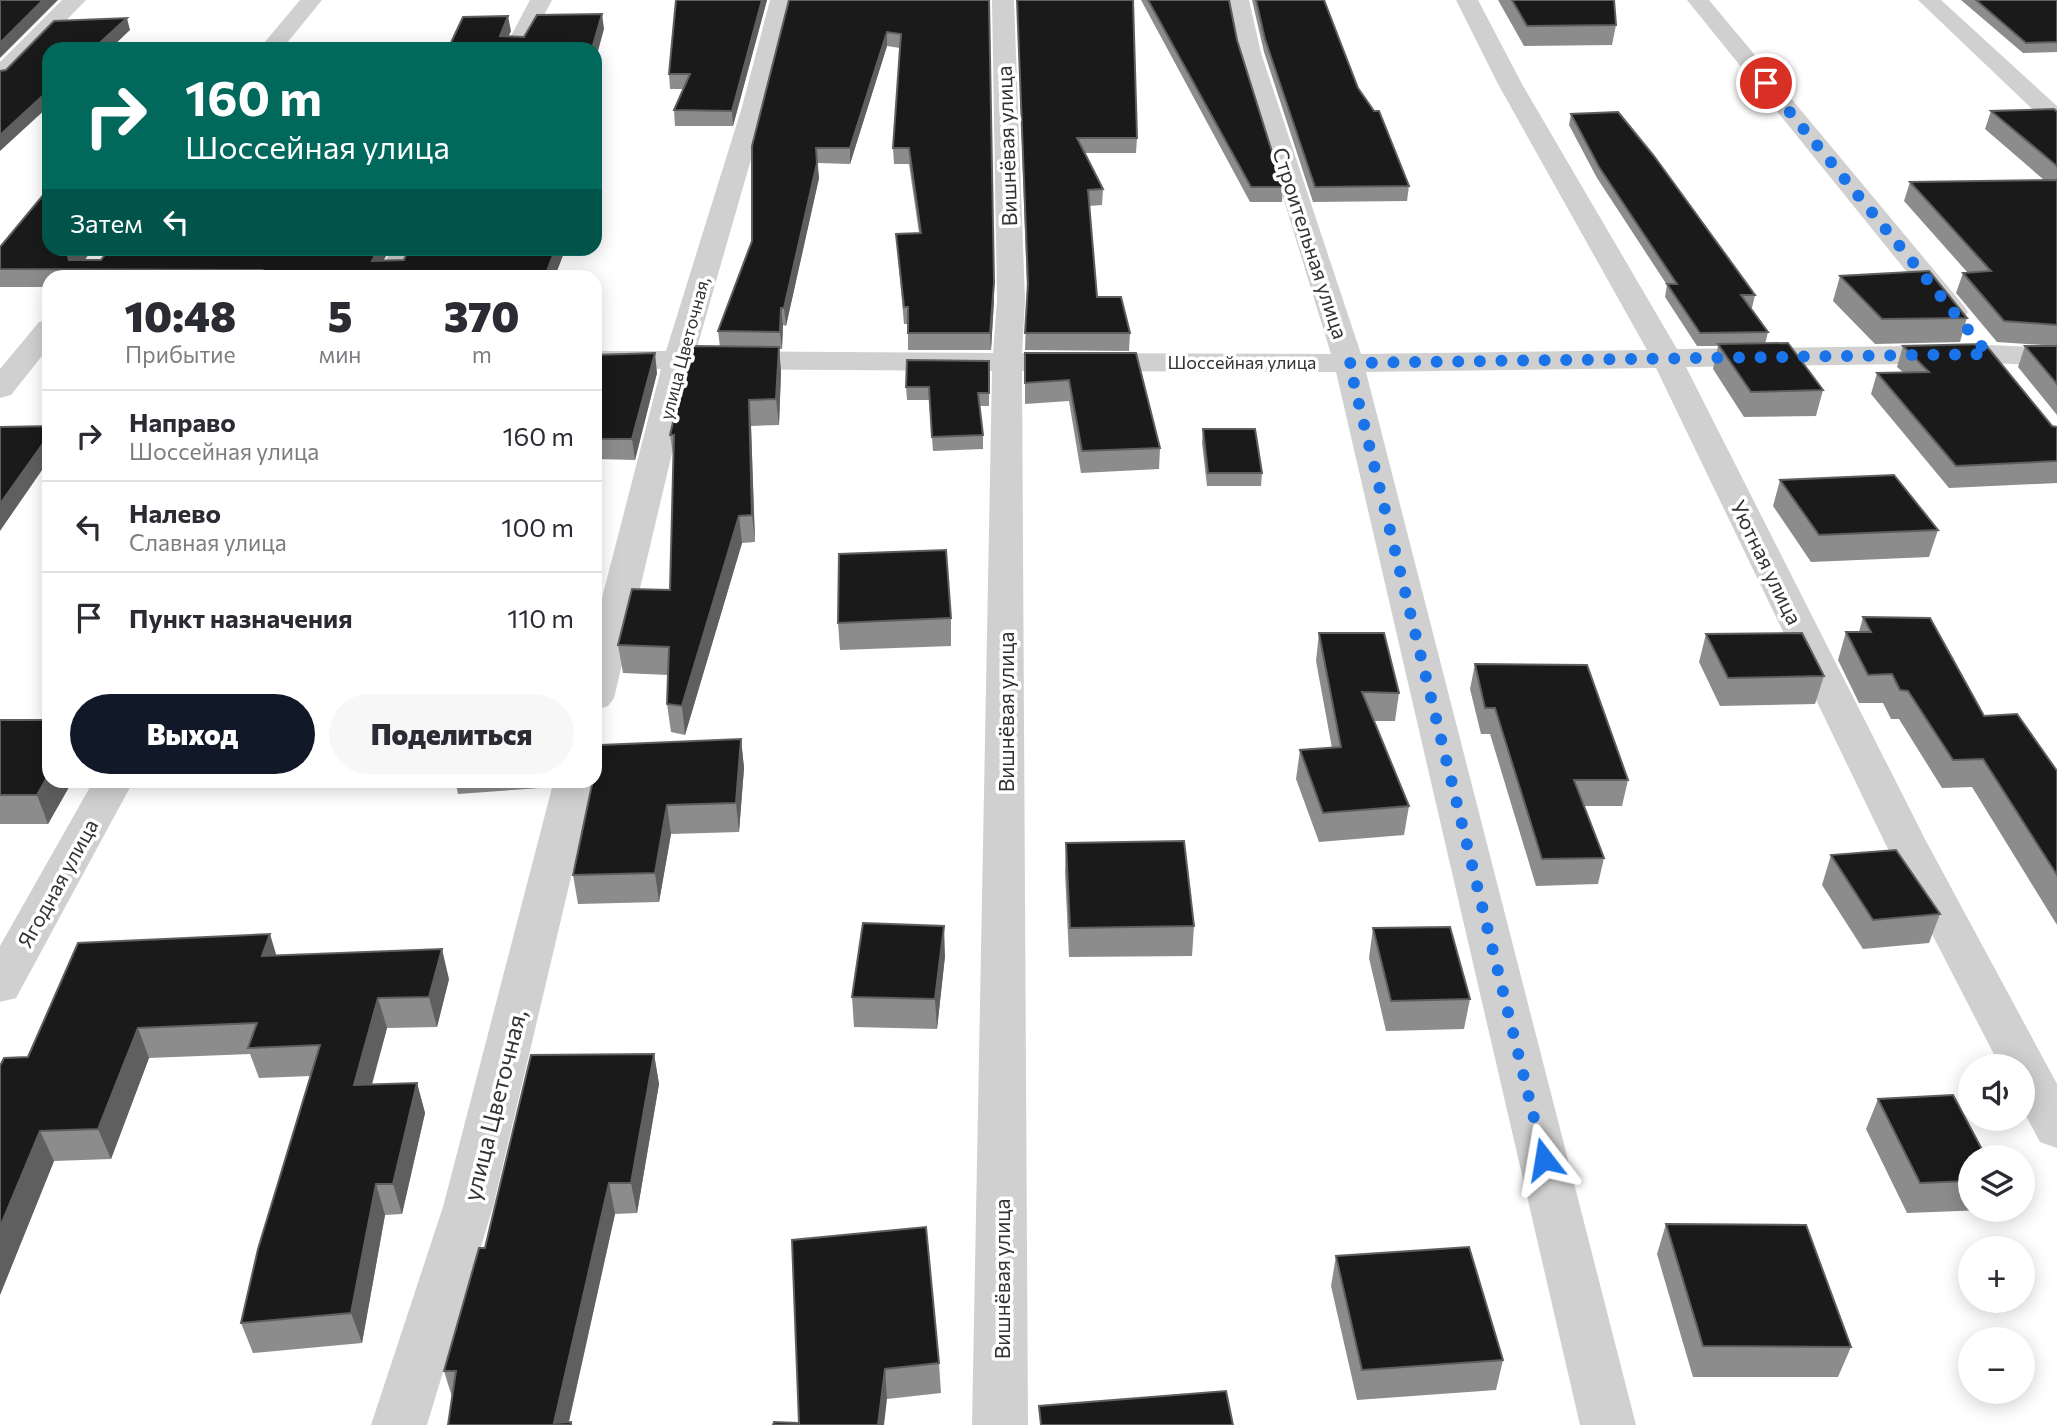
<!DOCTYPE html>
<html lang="ru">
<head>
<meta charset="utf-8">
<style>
  body { margin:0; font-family:Commissioner,sans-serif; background:#f7f7f7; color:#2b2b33; height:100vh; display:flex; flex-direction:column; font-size:26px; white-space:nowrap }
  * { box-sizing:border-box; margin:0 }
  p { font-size:23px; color:#7c7c81 }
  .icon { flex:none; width:38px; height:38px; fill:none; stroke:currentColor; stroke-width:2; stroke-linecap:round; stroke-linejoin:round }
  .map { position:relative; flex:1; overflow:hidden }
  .panel { position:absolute; left:42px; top:270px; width:560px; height:518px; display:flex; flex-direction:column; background:#fff; border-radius:21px; box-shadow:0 4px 18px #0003 }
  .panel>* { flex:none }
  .banner { position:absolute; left:42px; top:42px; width:560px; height:214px; border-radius:21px; box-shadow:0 4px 18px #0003; background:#00695c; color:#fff; overflow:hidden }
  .fabs { position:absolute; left:1958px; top:1054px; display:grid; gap:14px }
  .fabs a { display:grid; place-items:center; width:77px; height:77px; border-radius:50%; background:#fff; box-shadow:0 4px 18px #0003; font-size:35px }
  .pin { position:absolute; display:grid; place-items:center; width:60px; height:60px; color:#fff; margin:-30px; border:4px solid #fff; border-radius:50%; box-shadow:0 2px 7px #0007 }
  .me { position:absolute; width:77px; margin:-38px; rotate:346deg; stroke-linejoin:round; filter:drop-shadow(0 0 5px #0008) }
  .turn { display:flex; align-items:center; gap:24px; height:147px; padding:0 28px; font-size:32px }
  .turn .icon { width:91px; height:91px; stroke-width:2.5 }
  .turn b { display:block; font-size:49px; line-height:60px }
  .then { display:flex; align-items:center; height:66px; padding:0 28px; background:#0003; gap:14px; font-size:26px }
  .eta { display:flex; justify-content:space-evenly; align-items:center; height:119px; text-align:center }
  .eta b { font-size:42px; font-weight:800; line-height:49px }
  .button { display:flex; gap:14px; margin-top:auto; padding:14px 28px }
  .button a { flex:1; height:80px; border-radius:42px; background:#111827; color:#fff; font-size:28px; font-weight:800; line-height:80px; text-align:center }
  .button a+a { background:#f7f7f7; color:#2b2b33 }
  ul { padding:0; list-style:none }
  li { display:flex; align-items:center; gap:21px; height:91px; padding:0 28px; border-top:2px solid #e1e1e2 }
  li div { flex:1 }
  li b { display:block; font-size:26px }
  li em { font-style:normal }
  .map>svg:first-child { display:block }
</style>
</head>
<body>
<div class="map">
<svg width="2057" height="1425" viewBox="0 0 2057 1425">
  <rect width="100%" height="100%" fill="#fff"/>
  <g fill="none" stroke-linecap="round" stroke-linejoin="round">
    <path fill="#d0d0d0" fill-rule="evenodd" d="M62,0H86L8,80L0,82V62Z
      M300,0H322L282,49H259Z
      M530,0H552L526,49H504Z
      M770,0H792L766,107L696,351L993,353L997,300L992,0H1014L1025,300L1022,353L1331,354L1239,53L1227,0H1249L1261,53L1361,354L1647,350L1498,84L1456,0H1478L1522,84L1677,349L1988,345L2057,348V366L1988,363L1686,367L1926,841L2057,1084V1148L2040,1142L2023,1110V1066H2000L1884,841L1656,368L1366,372L1636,1425H1580L1336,372L1022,371L1028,1425H972L992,371L692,369L614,698L608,706L595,710V625L661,369H595V351H666L742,107Z
      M1687,0H1709L1964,306L1968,312L1964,318L1954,321L1944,318Z
      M1918,0H1941L2057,106V126L2048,124Z
      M393,248H420L405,276H377Z
      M49,319V347L11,395L0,398V369L39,322Z
      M94,780H134L16,998L0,1002V946Z
      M554,780H594L493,1207L427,1425H371L443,1207Z"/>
  </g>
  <path fill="#8c8c8c" d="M676,0H767L733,126H675L674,110L683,89H670L669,74Z
    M789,0H989L994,300L991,350H908V324H904L896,234L919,233L909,164H894L893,148L900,48L887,46L850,164L818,163L819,178L786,326L783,325L782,349H779L781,372L779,425L751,426L755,542L742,543L685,735L671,732L667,704L668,675L623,673L618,645L670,590L674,461L670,435L720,347L718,331L752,241Z
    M1017,0L1137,138L1136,153H1085L1103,189L1102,205L1089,206L1097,297L1130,333L1129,351L1025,350L1027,290Z
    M1141,0H1229L1237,40L1283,187L1282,202H1250Z
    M1252,0H1324L1358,88L1409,186L1407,201L1313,202L1264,52Z
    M1498,0H1614L1616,25L1612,45L1524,46Z
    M1961,0H2057V52L2023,53Z
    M1991,111L2057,112V346L1997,342L1956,293L1963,273H1968L1904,201L1910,182L2044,180L1985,129Z
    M1571,114L1755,295L1752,308H1750L1768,332L1765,344L1823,390L1816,416L1744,417L1713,369L1718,346H1697L1665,297L1667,285L1597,178L1569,125Z
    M0,247L93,248L85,260H404L409,248H565V250L555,276H49V287H0Z
    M1840,276L1967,318L1960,342L1875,344L1833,301Z
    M1903,346L2052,426L2057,427V483L1949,488L1871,394L1877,373L1903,372L1897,367Z
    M2025,346H2057V415L2018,367Z
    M1025,353H1136L1160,448L1159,469L1081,473L1069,401L1025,404Z
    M595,355L657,373L635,460L595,459Z
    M989,361V406H979L983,435V449L933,451L929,400H907L906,387Z
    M1203,429L1262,473L1261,486H1207L1202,443Z
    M1780,480L1938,530L1929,557L1811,562L1773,506Z
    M1863,617L1984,716L2057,771V925L1972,787L1942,788L1899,719H1891L1883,703H1859L1838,660L1846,632H1859Z
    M951,618V646L840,650L838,623Z
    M1319,633L1399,693L1395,721H1374L1409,806L1404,835L1319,842L1296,779L1300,750L1332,748L1316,661Z
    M1706,634L1824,676L1815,704L1720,706L1699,662Z
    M1475,664L1628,780L1622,806H1584L1604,858L1598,884L1536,886L1490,734H1481L1470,689Z
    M0,720L49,780H73L48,824H0Z
    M741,739L744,768L739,832L671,834L659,902L578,904L573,875Z
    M455,780H541L540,788L458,794Z
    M1066,843L1194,926L1192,956L1069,957L1065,872Z
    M1831,855L1940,914L1929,943L1863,949L1822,885Z
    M1373,928L1470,999L1464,1029L1386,1031L1369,958Z
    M276,955L449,979L437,1027L387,1028L372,1085L417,1083L425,1113L402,1214L385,1215L362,1343L253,1353L241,1323L311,1076L259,1078L250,1054L149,1058L111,1159L54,1161L0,1295L28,1057Z
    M945,956L937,1029L854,1027L852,997Z
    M654,1054L659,1084L637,1213L615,1214L569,1422L572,1425L452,1397L444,1371L485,1248Z
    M1878,1099L1970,1157V1209H1985V1210L1907,1213L1866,1129Z
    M1666,1224L1851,1347L1838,1377H1693L1657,1254Z
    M792,1240L939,1363L941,1393L887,1399L799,1423Z
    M1336,1256L1503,1360L1496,1390L1357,1400L1331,1286Z"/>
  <path fill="#5f5f5f" d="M43,0H58L0,58V43Z
    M762,0H767L733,126L732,111Z
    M602,14L604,29L595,62V49H592Z
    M508,16L511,31L503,49L500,36Z
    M127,18L130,30L110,49H93Z
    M887,32V46L850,164V148Z
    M49,90V106L0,151V135Z
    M817,163L819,178L786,326L784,308Z
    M75,248H93L78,269H72L68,257Z
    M378,248H390L376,276L372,261Z
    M556,248H565V250L555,276H545Z
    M994,283V300L991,350L990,333Z
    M781,308L783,325L782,349L780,332Z
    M779,347L781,372L779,425L776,399Z
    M655,353L657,373L635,460L632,439Z
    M749,400L751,426L755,542L752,515Z
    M49,435V460L0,531V504Z
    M739,516L742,543L685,735L682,706Z
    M741,739L744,768L739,832L736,803Z
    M49,774V780H73L48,824L37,795Z
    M667,805L671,834L659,902L655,873Z
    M944,926L945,956L937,1029L935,999Z
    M270,934L279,964L262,956Z
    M442,949L449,979L437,1027L429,997Z
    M378,998L387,1028L363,1116L354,1085Z
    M138,1028L149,1058L111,1159L98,1129Z
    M654,1054L659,1084L637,1213L631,1183Z
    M417,1083L425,1113L402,1214L393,1184Z
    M40,1131L54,1161L0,1295V1227Z
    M609,1183L615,1214L568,1425L554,1423Z
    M376,1184L385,1215L362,1343L351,1313Z
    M885,1369L887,1399L884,1425H878Z"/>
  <path fill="#1a1a1a" stroke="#5f5f5f" stroke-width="2" d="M0,0H43L0,43Z
    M676,0H762L732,111L674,110L690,74H669Z
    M789,0H989L994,283L990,333H908V307H904L896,234L921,233L909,148H893L901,34L887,32L850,148H816L817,163L784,308H781L780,332L718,331L752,241V146Z
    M1017,0H1133L1137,138H1077L1103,189L1088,190L1097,297H1121L1130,333H1025L1028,283Z
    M1148,0H1229L1237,40L1283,187H1251Z
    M1256,0H1324L1358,88L1374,111H1379L1409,186L1315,187L1265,39Z
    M1512,0H1614L1616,25L1527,26Z
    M1976,0H2057V42L2026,43Z
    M602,14L592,49H448L463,17L508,16L500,36L524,37L537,15Z
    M127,18L93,49H49V90L0,135V71L6,70L54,21Z
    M332,43L329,47H339L337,49H166L167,47Z
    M2054,109L2057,112V166L1991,111Z
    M1618,112L1654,156L1755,295H1741L1768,332L1700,333L1667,284H1677L1599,167L1571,114Z
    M2057,180V325L2004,321L1963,273L1991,271L1910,182Z
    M49,188V248H75L68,257L69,260H101L110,248H378L372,261L404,260L409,248H556L545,276H258L262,270L0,269V247Z
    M1929,271L1967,318L1882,319L1840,276Z
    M1788,343L1823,390L1751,392L1718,344Z
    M1985,344L2052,426L2057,427V461L1956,466L1877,373L1929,372L1903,346Z
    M691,346L779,347L776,399L749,400L752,515L739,516L682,706L667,704L669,647L618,645L632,589L670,590L674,435H670Z
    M2025,346H2057V384Z
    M655,353L632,439H595V355Z
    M1025,353H1136L1160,448L1082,451L1069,380L1025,383Z
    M907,360L989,361V393H978L983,435L932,437L929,387H906Z
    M49,426V435L0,504V427Z
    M1203,429H1255L1262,473H1208Z
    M1894,475L1938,530L1819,535L1780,480Z
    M946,550L951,618L838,623L839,554Z
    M1863,617L1930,618L1984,716L2017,714L2057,771V875L1983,759L1953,760L1908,691L1900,690L1892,674L1868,675L1846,632H1871Z
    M1319,633H1384L1399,693L1362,692L1409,806L1323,813L1300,750L1341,747Z
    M1802,633L1824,676L1728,678L1706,634Z
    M1475,664L1587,665L1628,780H1574L1604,858L1542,859L1495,708H1485Z
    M0,720H49V774L37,795H0Z
    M741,739L736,803L667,805L655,873L573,875L593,780H595V772L601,745Z
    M1184,841L1194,926L1070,928L1066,843Z
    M1896,850L1940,914L1873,920L1831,855Z
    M863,923L944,926L935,999L852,997Z
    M1450,927L1470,999L1391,1001L1373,928Z
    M270,934L262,956L442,949L429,997L378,998L354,1085L417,1083L393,1184H376L351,1313L241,1323L258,1249L320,1045L248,1048L257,1023L138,1028L98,1129L40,1131L0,1227V1066L4,1058L28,1057L78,943Z
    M654,1054L631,1183H609L554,1423L571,1422V1425H448L456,1371H444L479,1248H485L531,1055Z
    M1953,1095L1986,1157H1970V1181L1920,1183L1878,1099Z
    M1666,1224L1806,1225L1851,1347L1703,1346Z
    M926,1227L939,1363L885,1369L878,1425H773L774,1422L799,1423L792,1240Z
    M1469,1247L1503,1360L1362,1370L1336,1256Z
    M1226,1391L1233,1425H1041L1039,1406Z"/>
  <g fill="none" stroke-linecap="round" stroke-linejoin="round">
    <path stroke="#1a73e8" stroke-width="12" stroke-dasharray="0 21.6" d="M1544,1159L1349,363L1988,354L1766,83"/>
  </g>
  <g text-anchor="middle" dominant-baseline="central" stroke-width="7" stroke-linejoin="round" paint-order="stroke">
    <g font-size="18" fill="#333" stroke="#fff">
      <text transform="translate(684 348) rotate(-75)">улица Цветочная,</text>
      <text x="1242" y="362">Шоссейная улица</text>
    </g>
    <g font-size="21" fill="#333" stroke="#fff">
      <text transform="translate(1006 146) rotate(-92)">Вишнёвая улица</text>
      <text transform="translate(1311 243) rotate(72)">Строительная улица</text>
      <text transform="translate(1767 562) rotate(64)">Уютная улица</text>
      <text transform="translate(1005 712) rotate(-90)">Вишнёвая улица</text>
      <text transform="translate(57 883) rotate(-61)">Ягодная улица</text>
      <text transform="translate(1001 1279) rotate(-90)">Вишнёвая улица</text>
    </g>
    <g font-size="24" fill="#333" stroke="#fff">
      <text transform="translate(494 1105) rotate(-76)">улица Цветочная,</text>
    </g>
  </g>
</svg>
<div class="fabs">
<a><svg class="icon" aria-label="sound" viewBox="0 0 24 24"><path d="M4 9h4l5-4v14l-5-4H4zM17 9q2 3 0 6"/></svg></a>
<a><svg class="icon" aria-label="layers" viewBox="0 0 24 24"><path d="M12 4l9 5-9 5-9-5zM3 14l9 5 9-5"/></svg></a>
<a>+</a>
<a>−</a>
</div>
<div class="pin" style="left:1766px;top:83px;background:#d93025"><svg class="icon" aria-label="arrive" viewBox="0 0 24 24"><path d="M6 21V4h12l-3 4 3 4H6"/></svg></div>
<svg class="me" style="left:1544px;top:1159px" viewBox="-20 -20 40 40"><path d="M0-17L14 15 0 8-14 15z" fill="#1a73e8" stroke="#fff" stroke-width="4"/></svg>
<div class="banner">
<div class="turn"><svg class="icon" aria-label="right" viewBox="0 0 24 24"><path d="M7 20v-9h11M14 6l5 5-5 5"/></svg><div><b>160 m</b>Шоссейная улица</div></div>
<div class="then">Затем<svg class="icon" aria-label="left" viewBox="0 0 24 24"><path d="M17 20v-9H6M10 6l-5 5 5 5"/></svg></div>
</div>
<section class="panel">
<div class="eta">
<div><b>10:48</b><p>Прибытие</p></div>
<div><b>5</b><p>мин</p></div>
<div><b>370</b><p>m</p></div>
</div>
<ul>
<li><svg class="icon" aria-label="right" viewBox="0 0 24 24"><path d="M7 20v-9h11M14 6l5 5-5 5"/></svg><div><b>Направо</b><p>Шоссейная улица</p></div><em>160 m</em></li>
<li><svg class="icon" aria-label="left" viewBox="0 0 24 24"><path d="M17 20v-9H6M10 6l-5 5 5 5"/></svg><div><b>Налево</b><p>Славная улица</p></div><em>100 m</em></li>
<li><svg class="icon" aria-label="arrive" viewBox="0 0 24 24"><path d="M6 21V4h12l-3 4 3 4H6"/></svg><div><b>Пункт назначения</b></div><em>110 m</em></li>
</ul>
<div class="button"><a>Выход</a><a>Поделиться</a></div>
</section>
</div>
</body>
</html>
